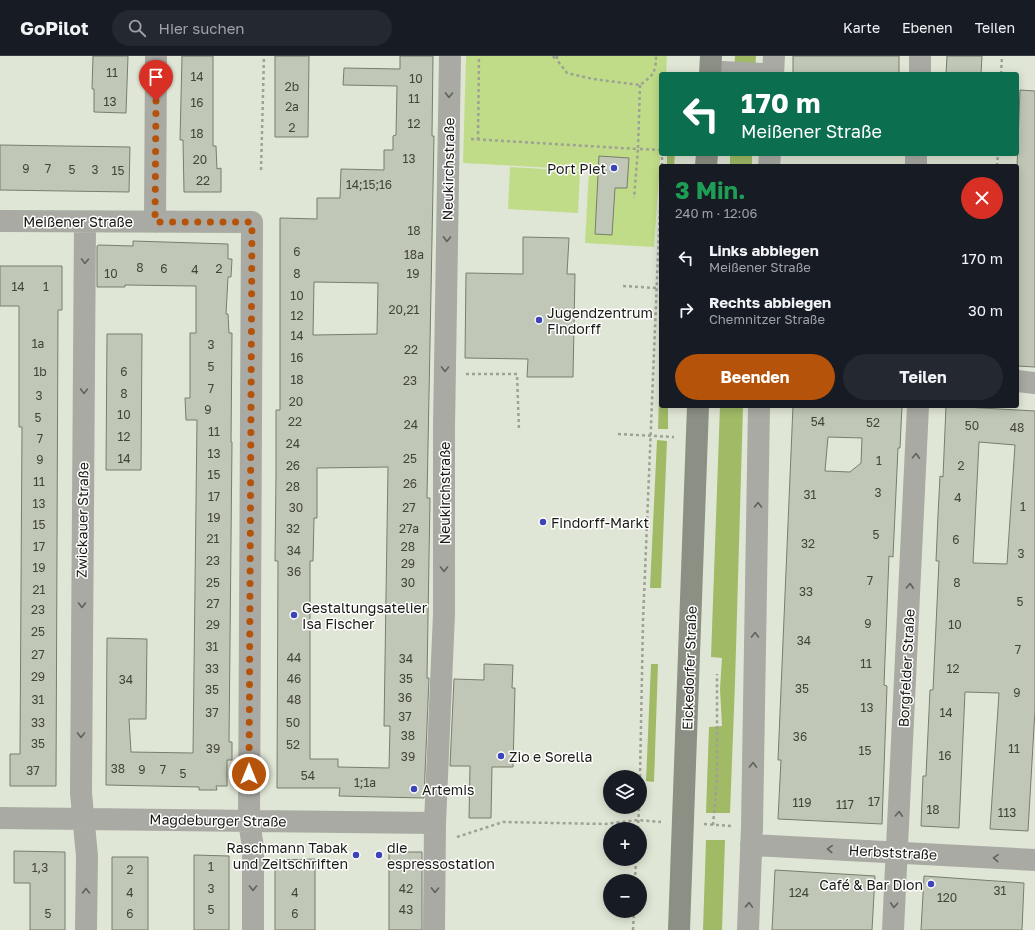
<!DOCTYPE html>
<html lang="de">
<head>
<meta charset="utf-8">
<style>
  body { margin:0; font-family:"Golos Text",sans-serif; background:#242831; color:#f1f3f6; height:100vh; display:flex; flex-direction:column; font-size:15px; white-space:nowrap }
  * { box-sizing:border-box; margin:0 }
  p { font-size:13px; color:#9ea1a6 }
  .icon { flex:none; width:22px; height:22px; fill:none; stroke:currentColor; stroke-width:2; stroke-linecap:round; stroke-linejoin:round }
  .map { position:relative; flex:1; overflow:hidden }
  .details { position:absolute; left:659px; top:108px; width:360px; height:244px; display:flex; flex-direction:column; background:#171b24; border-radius:4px; box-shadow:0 2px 10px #0003 }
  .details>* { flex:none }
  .banner { position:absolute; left:659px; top:16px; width:360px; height:84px; border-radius:4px; box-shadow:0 2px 10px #0003; background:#0b6e4f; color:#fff; overflow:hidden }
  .tools { position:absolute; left:603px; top:714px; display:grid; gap:8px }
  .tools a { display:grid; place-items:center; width:44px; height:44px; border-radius:50%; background:#171b24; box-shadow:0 2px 10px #0003; font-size:20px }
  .pin { position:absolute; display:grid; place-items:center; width:34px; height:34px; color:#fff; margin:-41px -17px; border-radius:50% 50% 50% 0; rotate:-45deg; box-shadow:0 0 4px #0007 }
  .pin .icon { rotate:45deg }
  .me { position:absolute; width:44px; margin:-22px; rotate:0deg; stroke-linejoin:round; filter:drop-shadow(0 0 3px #0008) }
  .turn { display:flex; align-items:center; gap:14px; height:84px; padding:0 16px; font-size:18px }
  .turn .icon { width:52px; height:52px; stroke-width:2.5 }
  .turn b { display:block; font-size:28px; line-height:34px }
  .round { display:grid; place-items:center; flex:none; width:42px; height:42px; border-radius:21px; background:#242831 }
  .head { display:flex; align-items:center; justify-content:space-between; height:68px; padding:0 16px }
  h1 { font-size:24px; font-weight:700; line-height:30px; color:#1e9e55 }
  .cta { display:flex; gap:8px; margin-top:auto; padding:8px 16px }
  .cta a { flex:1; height:46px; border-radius:24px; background:#b45309; color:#fff; font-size:16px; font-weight:700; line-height:46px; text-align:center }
  .cta a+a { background:#242831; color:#f1f3f6 }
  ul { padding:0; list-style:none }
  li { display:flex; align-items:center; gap:12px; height:52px; padding:0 16px }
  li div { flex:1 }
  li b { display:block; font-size:15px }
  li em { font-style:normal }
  header { display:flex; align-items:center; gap:24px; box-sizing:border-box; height:56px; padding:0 20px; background:#171b24; border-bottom:1px solid #363941 }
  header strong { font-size:19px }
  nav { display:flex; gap:22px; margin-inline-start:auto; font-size:14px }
  .search { width:280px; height:36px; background:#242831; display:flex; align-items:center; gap:10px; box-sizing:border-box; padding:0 14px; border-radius:22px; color:#9ea1a6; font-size:15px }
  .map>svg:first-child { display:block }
</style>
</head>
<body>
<header>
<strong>GoPilot</strong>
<div class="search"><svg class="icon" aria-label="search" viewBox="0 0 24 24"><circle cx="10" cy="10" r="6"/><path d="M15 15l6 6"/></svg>Hier suchen</div>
<nav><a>Karte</a><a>Ebenen</a><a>Teilen</a></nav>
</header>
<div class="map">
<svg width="1035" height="874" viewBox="0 0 1035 874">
  <rect width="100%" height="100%" fill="#e0e6d5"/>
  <path fill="#c0dc88" d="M466,0H667L666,18H661V92L654,191L585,187L589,114L463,107Z
    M510,111L580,115L578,157L508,153Z"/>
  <path fill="#a0ba66" d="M735,0H756L755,18H734Z
    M667,98H675L674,110H667Z
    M730,98H752V110H730Z
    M661,285V350H668V373H658Z
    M720,350H743L735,627L730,757H706L709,671L722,670L720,633L722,602L711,601Z
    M657,384L667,385L661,532H650Z
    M651,608H658L654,726L646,725Z
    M706,784H725L722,874H703Z"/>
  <path fill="#c0c7b6" stroke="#787d6e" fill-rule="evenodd" d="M93,0H128L126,57L94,56V33H92Z
    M182,0H213V90H216L217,113L221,112V136H184L183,84H180Z
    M275,0H309L308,81H275Z
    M400,0H433L432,80H434L427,442H430L427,622H429L424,742L339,740L340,732H277L278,505H275L276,419V354H280V162L317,163V142H340L341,113L384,114V94H393V80L396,79L397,30L343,29L344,12L400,13ZM314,226L378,227L377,278L313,279ZM388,411L384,670H390L389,712L338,711V703H310V505H313L314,462H317V412Z
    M793,0H899V18H793Z
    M947,0H982L981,18H946Z
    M1020,34L1035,35V311L1017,310V111Z
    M0,89L130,91L129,136L0,134Z
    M599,100L629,102L627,132H615L612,179L595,178Z
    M523,181L569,182L567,218H575L573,321H527L528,303L465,302L466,217L523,218Z
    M133,185L228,188V203H232L231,221H228L226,258H228L229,277H232L231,386H232L229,686H232V704H227V730H216L217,734H199V731L106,729L107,582L147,583L146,663H129L131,696L193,697L197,364H186L185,342H190V277H196V230L125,229V231H97V190L99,189L133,190Z
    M0,210H62V254H58L56,730H10V698H20L22,371H19V250H0Z
    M107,278H142L141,414H106Z
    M793,350H902L900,392H898L893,501L889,500L884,629L887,630L882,768L778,763L781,704H778ZM828,381L862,382L861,407L850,416L825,415Z
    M946,350L1035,355V654L1028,775L990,773L999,637L965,636L959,772L921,770L923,720H926L930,634H933L939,505H936L938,459L940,420L943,421ZM979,386L1015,389L1007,508L973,507Z
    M484,608L513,609L512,632H515L513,711H492L491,762H469L470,710H450L454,623L484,624Z
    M14,795L65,796V874H30V827H14Z
    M389,796H422V874H389Z
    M194,799L229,800V874H194Z
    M112,801H148V874H112Z
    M315,803V874H275V804Z
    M775,814L875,820L872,874H772Z
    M924,820L1024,827L1022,874H921Z"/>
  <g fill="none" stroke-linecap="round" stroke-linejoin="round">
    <path stroke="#9da294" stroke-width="2.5" stroke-dasharray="3 3" stroke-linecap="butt" d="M553,0L556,4
      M557,0V4L567,17L593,23L640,29C653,19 656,17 656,0
      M1001,18L1002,0
      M640,29L638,93L661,94
      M471,83L638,93L634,142
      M478,84L479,0
      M662,110V98
      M997,110L998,98
      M261,114L264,0
      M623,230L656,232
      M466,318H517L519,374
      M618,378L674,381
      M640,721L643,565L661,126
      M704,768L731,770
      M713,769L717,724V618
      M638,773L639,751
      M457,781L503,766L605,768L638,764L661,766
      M635,825L636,803
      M633,874L634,855"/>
    <path stroke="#a8aaa3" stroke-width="13" d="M710,11L774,14"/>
    <path stroke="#a8aaa3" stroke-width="22" d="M773,18L774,0
      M920,18V0
      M769,110L770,98
      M916,110V98
      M0,165L252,166L249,765L253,792V874
      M85,166L81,737L87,800L86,874
      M155,166L156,0
      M1017,325L1035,327
      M0,762L435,767
      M751,789L1035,804
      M434,874L435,767L444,558V372L450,0
      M748,874L752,771L759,350
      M893,874L918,350"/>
    <path stroke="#8b8f84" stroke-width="22" d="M710,18L711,0
      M706,110L707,98
      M679,874L698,350"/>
  </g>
  <defs><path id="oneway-chevron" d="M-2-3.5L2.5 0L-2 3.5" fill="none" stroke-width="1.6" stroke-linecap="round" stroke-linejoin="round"/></defs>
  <g stroke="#60625c">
    <use href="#oneway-chevron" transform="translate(449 39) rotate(91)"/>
    <use href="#oneway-chevron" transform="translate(447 183) rotate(91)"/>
    <use href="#oneway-chevron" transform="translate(85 205) rotate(91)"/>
    <use href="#oneway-chevron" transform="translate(445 313) rotate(91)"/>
    <use href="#oneway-chevron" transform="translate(84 335) rotate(91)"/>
    <use href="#oneway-chevron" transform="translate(916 400) rotate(-87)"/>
    <use href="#oneway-chevron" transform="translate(758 449) rotate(-89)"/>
    <use href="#oneway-chevron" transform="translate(444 513) rotate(90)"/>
    <use href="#oneway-chevron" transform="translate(910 530) rotate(-87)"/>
    <use href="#oneway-chevron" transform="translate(82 549) rotate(90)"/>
    <use href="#oneway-chevron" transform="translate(755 579) rotate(-89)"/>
    <use href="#oneway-chevron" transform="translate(81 679) rotate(90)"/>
    <use href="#oneway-chevron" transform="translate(753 709) rotate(-89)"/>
    <use href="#oneway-chevron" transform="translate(899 758) rotate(-87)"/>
    <use href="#oneway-chevron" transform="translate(830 793) rotate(-177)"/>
    <use href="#oneway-chevron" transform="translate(996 802) rotate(-177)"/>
    <use href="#oneway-chevron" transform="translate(253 832) rotate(90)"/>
    <use href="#oneway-chevron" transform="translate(435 834) rotate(91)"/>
    <use href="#oneway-chevron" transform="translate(86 835) rotate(-90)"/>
    <use href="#oneway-chevron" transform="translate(749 849) rotate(-88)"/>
    <use href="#oneway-chevron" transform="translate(894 849) rotate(93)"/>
  </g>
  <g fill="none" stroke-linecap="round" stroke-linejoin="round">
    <path stroke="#b45309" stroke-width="7" stroke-dasharray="0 12.6" d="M156,45L155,166H252L249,718"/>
  </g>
  <g fill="#3c44b8" stroke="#fff" stroke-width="1.5">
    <circle cx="614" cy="112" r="4"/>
    <circle cx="539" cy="264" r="4"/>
    <circle cx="543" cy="466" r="4"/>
    <circle cx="294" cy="559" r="4"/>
    <circle cx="501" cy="700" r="4"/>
    <circle cx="414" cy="733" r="4"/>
    <circle cx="356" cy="799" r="4"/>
    <circle cx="379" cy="799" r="4"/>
    <circle cx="931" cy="828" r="4"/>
  </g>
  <g text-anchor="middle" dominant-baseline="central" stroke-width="3" stroke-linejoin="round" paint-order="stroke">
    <g font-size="12" fill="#42453c">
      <text x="112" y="16">11</text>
      <text x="197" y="20">14</text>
      <text x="416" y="22">10</text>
      <text x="292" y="30">2b</text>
      <text x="414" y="42">11</text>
      <text x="110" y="45">13</text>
      <text x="197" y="46">16</text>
      <text x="292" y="50">2a</text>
      <text x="414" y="67">12</text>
      <text x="292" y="71">2</text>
      <text x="197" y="77">18</text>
      <text x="409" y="102">13</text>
      <text x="200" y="103">20</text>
      <text x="26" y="112">9</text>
      <text x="48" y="112">7</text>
      <text x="72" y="113">5</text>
      <text x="95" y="113">3</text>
      <text x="118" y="114">15</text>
      <text x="203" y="124">22</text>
      <text x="369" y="128">14;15;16</text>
      <text x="414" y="174">18</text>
      <text x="297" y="195">6</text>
      <text x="414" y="198">18a</text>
      <text x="140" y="211">8</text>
      <text x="164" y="212">6</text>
      <text x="219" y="212">2</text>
      <text x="195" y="213">4</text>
      <text x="111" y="217">10</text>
      <text x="297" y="217">8</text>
      <text x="413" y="217">19</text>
      <text x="18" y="230">14</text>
      <text x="46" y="230">1</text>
      <text x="297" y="239">10</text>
      <text x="404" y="253">20,21</text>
      <text x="297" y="259">12</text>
      <text x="297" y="279">14</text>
      <text x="38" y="287">1a</text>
      <text x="211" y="288">3</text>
      <text x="411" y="293">22</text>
      <text x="297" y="301">16</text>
      <text x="211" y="310">5</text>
      <text x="40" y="315">1b</text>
      <text x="124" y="315">6</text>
      <text x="297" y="323">18</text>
      <text x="410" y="324">23</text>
      <text x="211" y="332">7</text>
      <text x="124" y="337">8</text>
      <text x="39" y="339">3</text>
      <text x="296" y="345">20</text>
      <text x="208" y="353">9</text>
      <text x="124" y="358">10</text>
      <text x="38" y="361">5</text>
      <text x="295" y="365">22</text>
      <text x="818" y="365">54</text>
      <text x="873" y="366">52</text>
      <text x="411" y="368">24</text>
      <text x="972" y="369">50</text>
      <text x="1017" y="371">48</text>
      <text x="214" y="375">11</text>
      <text x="124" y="380">12</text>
      <text x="40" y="382">7</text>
      <text x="293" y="387">24</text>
      <text x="214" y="397">13</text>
      <text x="124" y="402">14</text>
      <text x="410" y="402">25</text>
      <text x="40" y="403">9</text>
      <text x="879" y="404">1</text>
      <text x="293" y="409">26</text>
      <text x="961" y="409">2</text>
      <text x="214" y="418">15</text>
      <text x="39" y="425">11</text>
      <text x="410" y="427">26</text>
      <text x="293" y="430">28</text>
      <text x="878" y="436">3</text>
      <text x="810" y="438">31</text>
      <text x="214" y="440">17</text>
      <text x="958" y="441">4</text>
      <text x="39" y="447">13</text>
      <text x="1023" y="450">1</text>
      <text x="296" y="451">30</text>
      <text x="409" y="451">27</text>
      <text x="214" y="461">19</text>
      <text x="39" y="468">15</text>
      <text x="293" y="472">32</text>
      <text x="409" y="472">27a</text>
      <text x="876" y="478">5</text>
      <text x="213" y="482">21</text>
      <text x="956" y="483">6</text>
      <text x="808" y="487">32</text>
      <text x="39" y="490">17</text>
      <text x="408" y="490">28</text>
      <text x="294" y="494">34</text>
      <text x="1021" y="497">3</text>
      <text x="213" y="504">23</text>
      <text x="408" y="507">29</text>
      <text x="39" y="511">19</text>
      <text x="294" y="515">36</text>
      <text x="870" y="524">7</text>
      <text x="213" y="526">25</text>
      <text x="408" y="526">30</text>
      <text x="957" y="526">8</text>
      <text x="39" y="533">21</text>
      <text x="806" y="535">33</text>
      <text x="1020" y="545">5</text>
      <text x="213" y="547">27</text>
      <text x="38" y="553">23</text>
      <text x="868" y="567">9</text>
      <text x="213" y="568">29</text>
      <text x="955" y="568">10</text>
      <text x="38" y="575">25</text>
      <text x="804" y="584">34</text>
      <text x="212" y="590">31</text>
      <text x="1018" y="593">7</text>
      <text x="38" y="598">27</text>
      <text x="294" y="601">44</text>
      <text x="406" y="602">34</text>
      <text x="866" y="607">11</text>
      <text x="212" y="612">33</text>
      <text x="953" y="612">12</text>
      <text x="38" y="620">29</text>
      <text x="294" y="622">46</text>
      <text x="406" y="622">35</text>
      <text x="126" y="623">34</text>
      <text x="802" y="632">35</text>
      <text x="212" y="633">35</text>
      <text x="1017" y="636">9</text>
      <text x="405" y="641">36</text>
      <text x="38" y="643">31</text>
      <text x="294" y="643">48</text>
      <text x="867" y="651">13</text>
      <text x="212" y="656">37</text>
      <text x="946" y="656">14</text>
      <text x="405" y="660">37</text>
      <text x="38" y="666">33</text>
      <text x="293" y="666">50</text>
      <text x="408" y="679">38</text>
      <text x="800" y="680">36</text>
      <text x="38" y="687">35</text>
      <text x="293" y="688">52</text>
      <text x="213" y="692">39</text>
      <text x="1014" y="692">11</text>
      <text x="865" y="694">15</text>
      <text x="945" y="699">16</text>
      <text x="408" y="700">39</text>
      <text x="118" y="712">38</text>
      <text x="142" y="713">9</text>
      <text x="163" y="713">7</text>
      <text x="33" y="714">37</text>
      <text x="183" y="717">5</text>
      <text x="308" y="719">54</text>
      <text x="365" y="726">1;1a</text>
      <text x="874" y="745">17</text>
      <text x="802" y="746">119</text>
      <text x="845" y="748">117</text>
      <text x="933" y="753">18</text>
      <text x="1007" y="756">113</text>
      <text x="211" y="810">1</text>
      <text x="40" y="811">1,3</text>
      <text x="130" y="813">2</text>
      <text x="211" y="832">3</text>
      <text x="406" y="832">42</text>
      <text x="1000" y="834">31</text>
      <text x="130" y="836">4</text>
      <text x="295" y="836">4</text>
      <text x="799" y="836">124</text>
      <text x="947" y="841">120</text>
      <text x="211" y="853">5</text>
      <text x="406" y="853">43</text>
      <text x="48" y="857">5</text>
      <text x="130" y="857">6</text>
      <text x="295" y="857">6</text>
    </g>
    <g font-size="14" fill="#181a14" stroke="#fff" text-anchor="start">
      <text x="606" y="112" text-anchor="end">Port Piet</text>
      <text x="547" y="256">Jugendzentrum<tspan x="547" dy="16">Findorff</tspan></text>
      <text x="551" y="466">Findorff-Markt</text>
      <text x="302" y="551">Gestaltungsatelier<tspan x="302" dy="16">Isa Fischer</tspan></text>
      <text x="509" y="700">Zio e Sorella</text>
      <text x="422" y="733">Artemis</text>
      <text x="348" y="791" text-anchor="end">Raschmann Tabak<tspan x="348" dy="16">und Zeitschriften</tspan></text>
      <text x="387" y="791">die<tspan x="387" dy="16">espressostation</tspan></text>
      <text x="923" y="828" text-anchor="end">Café &amp; Bar Dion</text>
    </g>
    <g font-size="14" fill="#181a14" stroke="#fff">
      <text transform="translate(448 113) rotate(-89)">Neukirchstraße</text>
      <text x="78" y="165">Meißener Straße</text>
      <text transform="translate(444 437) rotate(-90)">Neukirchstraße</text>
      <text transform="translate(82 464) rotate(-89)">Zwickauer Straße</text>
      <text transform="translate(689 612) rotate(-88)">Eickedorfer Straße</text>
      <text transform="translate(906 612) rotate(-87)">Borgfelder Straße</text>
      <text transform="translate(218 764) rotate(1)">Magdeburger Straße</text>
      <text transform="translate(893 796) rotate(3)">Herbststraße</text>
    </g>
  </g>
</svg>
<div class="tools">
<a><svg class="icon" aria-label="layers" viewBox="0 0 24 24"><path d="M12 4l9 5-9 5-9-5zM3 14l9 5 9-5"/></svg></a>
<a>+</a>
<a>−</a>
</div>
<div class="pin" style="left:156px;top:45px;background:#d93025"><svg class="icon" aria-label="arrive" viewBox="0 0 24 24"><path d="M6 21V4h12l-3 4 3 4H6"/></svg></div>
<svg class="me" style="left:249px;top:718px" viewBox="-20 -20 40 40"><circle r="17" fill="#b45309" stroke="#fff" stroke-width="3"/><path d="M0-11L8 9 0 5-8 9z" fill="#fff"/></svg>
<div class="banner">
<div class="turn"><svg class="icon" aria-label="left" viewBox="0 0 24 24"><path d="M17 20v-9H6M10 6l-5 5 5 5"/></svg><div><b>170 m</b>Meißener Straße</div></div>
</div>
<section class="details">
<div class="head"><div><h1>3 Min.</h1><p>240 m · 12:06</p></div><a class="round" style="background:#d93025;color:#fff"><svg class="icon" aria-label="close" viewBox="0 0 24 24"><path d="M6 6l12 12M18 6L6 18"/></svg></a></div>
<ul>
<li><svg class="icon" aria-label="left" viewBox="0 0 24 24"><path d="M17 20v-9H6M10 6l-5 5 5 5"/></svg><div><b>Links abbiegen</b><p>Meißener Straße</p></div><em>170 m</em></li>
<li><svg class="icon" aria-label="right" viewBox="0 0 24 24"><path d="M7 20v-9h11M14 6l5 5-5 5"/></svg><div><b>Rechts abbiegen</b><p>Chemnitzer Straße</p></div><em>30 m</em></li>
</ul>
<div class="cta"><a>Beenden</a><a>Teilen</a></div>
</section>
</div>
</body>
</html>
